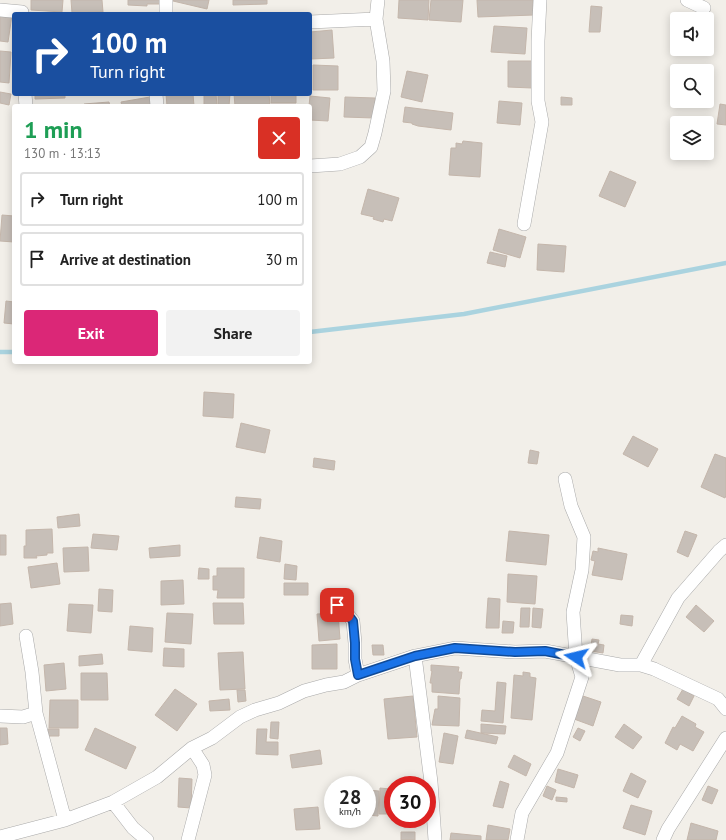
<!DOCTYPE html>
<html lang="en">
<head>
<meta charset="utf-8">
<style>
  body { margin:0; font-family:"PT Sans",sans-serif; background:#f2f2f2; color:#222; height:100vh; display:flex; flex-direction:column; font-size:15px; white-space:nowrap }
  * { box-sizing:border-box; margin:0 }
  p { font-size:13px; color:#767676 }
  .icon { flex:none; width:22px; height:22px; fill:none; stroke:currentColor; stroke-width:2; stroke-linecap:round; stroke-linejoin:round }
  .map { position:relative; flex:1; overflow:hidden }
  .sheet { position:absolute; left:12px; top:104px; width:300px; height:260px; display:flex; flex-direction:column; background:#fff; border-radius:4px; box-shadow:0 2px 10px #0003 }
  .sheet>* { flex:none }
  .hud { position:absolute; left:12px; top:12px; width:300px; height:84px; border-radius:4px; box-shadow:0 2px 10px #0003; background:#1a4fa0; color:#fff; overflow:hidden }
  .fabs { position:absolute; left:670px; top:12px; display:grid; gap:8px }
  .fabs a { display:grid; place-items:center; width:44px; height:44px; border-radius:4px; background:#fff; box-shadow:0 2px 10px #0003; font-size:20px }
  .speed { position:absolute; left:324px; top:776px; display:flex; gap:8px; font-size:20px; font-weight:700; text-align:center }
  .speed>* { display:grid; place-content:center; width:52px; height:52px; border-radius:50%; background:#fff; box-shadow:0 2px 10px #0003; line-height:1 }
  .speed small { font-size:10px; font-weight:400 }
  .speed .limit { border:6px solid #d22; background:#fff; color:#111 }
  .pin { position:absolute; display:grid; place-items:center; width:34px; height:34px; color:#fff; margin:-17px; border-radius:8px; box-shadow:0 2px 6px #0006 }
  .me { position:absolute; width:44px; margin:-22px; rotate:280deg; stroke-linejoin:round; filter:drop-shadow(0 0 3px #0008) }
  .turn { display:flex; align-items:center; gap:14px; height:84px; padding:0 12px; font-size:18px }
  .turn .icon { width:52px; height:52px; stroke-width:2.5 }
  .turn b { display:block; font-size:28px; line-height:34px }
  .round { display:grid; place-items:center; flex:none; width:42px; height:42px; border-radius:4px; background:#f2f2f2 }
  .head { display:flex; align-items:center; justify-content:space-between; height:68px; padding:0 12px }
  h1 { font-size:24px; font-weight:600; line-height:30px; color:#1e9e55 }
  .button { display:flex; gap:8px; margin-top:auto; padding:8px 12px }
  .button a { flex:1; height:46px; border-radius:4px; background:#db2777; color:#fff; font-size:16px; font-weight:600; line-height:46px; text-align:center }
  .button a+a { background:#f2f2f2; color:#222 }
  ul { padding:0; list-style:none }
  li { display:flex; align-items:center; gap:12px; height:54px; margin:0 8px 6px; padding:0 4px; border:2px solid #e0e0e0; border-radius:4px }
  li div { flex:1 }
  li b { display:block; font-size:15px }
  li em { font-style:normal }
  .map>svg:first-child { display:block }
</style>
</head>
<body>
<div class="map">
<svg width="726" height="840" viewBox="0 0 726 840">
  <rect width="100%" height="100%" fill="#f2efe9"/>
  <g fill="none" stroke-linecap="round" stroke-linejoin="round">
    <path stroke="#aad3df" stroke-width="4.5" d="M310,332L464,314L726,263
      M0,352H14"/>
  </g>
  <path fill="#c7bfb8" stroke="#c4b6ab" d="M31,0H63L62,12L31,10Z
    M71,0H102L103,12L72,13Z
    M128,0H161V4H147V6L128,5Z
    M174,0H209L207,9L173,1Z
    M233,0H267V4L233,5Z
    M399,0H429L428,20L398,18Z
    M431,0H463L461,22L429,20Z
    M477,0H533L534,15L478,17Z
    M591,6L602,7L600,32H589Z
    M0,14L12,15L8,42L0,41Z
    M494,26L527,28L525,54L491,52Z
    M332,30L334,58L311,59L310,32Z
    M0,51L11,52L9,83L0,82Z
    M508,61H533L532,88L508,87Z
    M313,65L338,66V90H313Z
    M407,71L428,75L422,102L401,97Z
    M0,92L11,94L9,105L0,103Z
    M35,94H65V98L35,99Z
    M166,94H193L194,106H167Z
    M204,94H216L217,106H204Z
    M218,94H230L229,106H218Z
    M234,94H269L270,106H235Z
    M271,94H296V103H271Z
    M310,96L330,98L328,121L310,120V106H309Z
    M150,97L152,106H122L121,102Z
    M345,97L375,98L374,118L344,117Z
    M561,97L572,98V105H561Z
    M499,101L522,103L520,125L497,123Z
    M109,102L110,106H84V104Z
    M720,104L726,105V125L717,124Z
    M405,107L453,113L451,130L418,126L412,124V123L403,122Z
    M463,141L482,143L480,177L449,175L451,148H456V143L462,144Z
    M610,171L636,182L625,207L599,196Z
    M368,189L399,198L392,221L384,219L383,222L373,219L374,217L361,214Z
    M2,215L14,216V242L0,241Z
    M499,229L526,237L520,258L493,250Z
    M538,244L566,246L564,272L537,270Z
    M490,252L507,256L505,267L487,263Z
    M6,301L14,302V324L4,323Z
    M204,392L234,394L233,418L203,416Z
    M241,423L270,430L265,453L236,447Z
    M633,436L658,449L648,467L623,454Z
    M530,450L539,452L537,464L528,463Z
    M715,454L726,458V495L725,498L701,487Z
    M314,458L335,461L334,470L313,467Z
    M236,497L261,499L260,509L235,507Z
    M79,514L80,526L58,528L57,517Z
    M52,529L53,553H47V555L36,556L37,558H24V546H26V530Z
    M509,531L549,535L546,565L506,561Z
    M685,531L697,535L688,557L677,552Z
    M93,534L119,536L117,550L91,548Z
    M0,535H6V555H0Z
    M260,537L282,541L280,562L257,558Z
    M180,545V556L150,558L149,548Z
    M88,547L89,571L64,572L63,548Z
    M598,548L627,554L622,580L592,575L595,561L591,560L593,551L598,552Z
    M57,563L60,584L31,588L28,567Z
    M285,564L297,566L296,580L284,579Z
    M199,568L209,569V579H198Z
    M217,568H244V598H217L218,590H213V576H217Z
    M508,574L537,576L535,604L507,602Z
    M183,580L184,604L161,605V581Z
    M284,583H308V595H284Z
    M99,589L113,590L112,612L98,611Z
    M488,598L500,599L499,628H486Z
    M11,603L13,624L0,626V604Z
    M213,603H243L244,624H214Z
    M69,604L93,605L91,633L67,631Z
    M696,605L714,621L704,632L686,617Z
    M521,608H530L529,627H520Z
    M533,608L543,609L541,628L532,627Z
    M167,613L193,614L191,644L165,642Z
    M338,613L340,639L319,641L317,614Z
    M621,615L633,616L632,626L620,624Z
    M503,621L514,622L513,633H502Z
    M130,626L153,628L152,652L128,650Z
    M592,639L599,640L598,644L604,645L603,653L590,651Z
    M337,644V669H312V645Z
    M372,645H383L384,655H373Z
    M164,648L184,649V667L163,666Z
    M243,652L245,689L220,690L218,653Z
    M102,654L103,664L79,666V656Z
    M64,663L66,689L46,691L44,665Z
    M431,665L459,667L458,672H462L461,679H460L459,694L432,692V683H430L432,671H431Z
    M523,672L530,673V677L536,678L532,720L511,718L514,675L523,676Z
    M81,673H107L108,700H81Z
    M497,682L506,683L503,723L481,721L482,710L495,711Z
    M175,689L197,704L177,731L155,715Z
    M683,689L694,696L689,706L677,699Z
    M237,690H245L246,701L238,702Z
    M413,696L417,737L388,739L384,699Z
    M438,696L460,698L459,726L432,725L435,709H438Z
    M583,696L601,702L593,726L574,719Z
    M229,699L230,710L210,711L209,701Z
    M50,700H78V728H49Z
    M682,716L696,724L695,727L704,732L693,751L680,744L677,750L665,743L673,727L675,728Z
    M271,722H279L278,739L270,738Z
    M481,724L506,726L505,734L481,733Z
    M624,724L642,737L633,749L615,737Z
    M0,728H7L8,744L0,745Z
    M95,728L136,747L126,769L85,750Z
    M578,728L585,731L580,741L573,737Z
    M48,729H59V736H48Z
    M257,729H267L266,742H278V755L256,754Z
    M467,730L498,737L496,744L465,738Z
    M444,733L458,736L453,764L439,762Z
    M320,750L322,764L292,768L290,755Z
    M514,755L531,764L526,776L508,767Z
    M558,769L578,775L574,788L555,782Z
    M631,773L646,781L638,798L623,791Z
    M408,777L419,778V785H407Z
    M179,778L192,779L191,808L178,807Z
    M500,781L509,784L503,808L493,806Z
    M547,786L556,790L552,800L543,796Z
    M708,786L718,790L712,804L702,800Z
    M380,788L390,789L389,814H379Z
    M367,790L379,791L378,816L367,815Z
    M556,797L567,798V802L556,801Z
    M631,805L652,811L645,835L623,828Z
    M318,807L320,829L296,830L294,809Z
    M691,823L718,831L716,840H687Z
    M488,825L510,829L508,840H486Z
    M401,832H415V840H401Z
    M451,833L481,836V840H450Z"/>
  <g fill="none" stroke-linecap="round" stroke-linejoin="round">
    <defs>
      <path id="street" d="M687,0L704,8
        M0,10L22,12
        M166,14V0
        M310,22L376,19
        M25,94L26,106
        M156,94L157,106
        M310,166L340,164L360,157L371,147L375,133L384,91L383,61L376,19L378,0
        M524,224L542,122L538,101V41L540,0
        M337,605L341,606L353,621L355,643V659L358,675
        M26,636L32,672L36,713
        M415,656L431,782L435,840
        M641,665L678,598L719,551L726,545
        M0,716L23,717L36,713L65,820
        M113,802L133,828L147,840
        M0,837L65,820L113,802L157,777L192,748L212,738L240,717L255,710L279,703L304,691L326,685L344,682L358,675L415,656L455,648L515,652L545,651L620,665H641L654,669L718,699L726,709
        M188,840L205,775L203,765L192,748
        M517,840L522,813L557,753L582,677L576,657L573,612L582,570L584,537L571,506L565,479
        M663,840L668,829L726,738"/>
    </defs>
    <use href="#street" stroke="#a9a9a9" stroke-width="14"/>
    <use href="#street" stroke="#fff" stroke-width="13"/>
  </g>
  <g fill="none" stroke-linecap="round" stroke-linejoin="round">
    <defs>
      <path id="route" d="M337,605L341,606L353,621L355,643V659L358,675L415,656L455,648L515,652L545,651L576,657"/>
    </defs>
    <use href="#route" stroke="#114b97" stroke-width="10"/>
    <use href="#route" stroke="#1a73e8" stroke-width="7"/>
  </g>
</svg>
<div class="fabs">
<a><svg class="icon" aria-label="sound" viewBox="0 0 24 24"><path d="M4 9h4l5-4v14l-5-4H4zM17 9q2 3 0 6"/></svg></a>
<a><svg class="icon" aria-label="search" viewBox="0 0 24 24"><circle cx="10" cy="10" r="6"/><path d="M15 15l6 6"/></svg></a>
<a><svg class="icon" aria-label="layers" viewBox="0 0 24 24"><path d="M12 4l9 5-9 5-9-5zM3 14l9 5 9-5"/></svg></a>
</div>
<div class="speed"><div>28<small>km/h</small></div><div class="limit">30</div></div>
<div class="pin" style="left:337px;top:605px;background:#d93025"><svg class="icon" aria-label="arrive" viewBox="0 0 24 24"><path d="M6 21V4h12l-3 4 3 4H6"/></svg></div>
<svg class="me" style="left:576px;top:657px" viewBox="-20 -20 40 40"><path d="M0-17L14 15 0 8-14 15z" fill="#1a73e8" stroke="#fff" stroke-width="4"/></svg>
<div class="hud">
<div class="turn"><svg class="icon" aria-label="right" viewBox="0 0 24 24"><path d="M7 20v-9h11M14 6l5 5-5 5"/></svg><div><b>100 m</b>Turn right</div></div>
</div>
<section class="sheet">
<div class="head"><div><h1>1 min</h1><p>130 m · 13:13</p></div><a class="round" style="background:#d93025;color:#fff"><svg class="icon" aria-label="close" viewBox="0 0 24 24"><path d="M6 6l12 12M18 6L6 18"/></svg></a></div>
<ul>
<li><svg class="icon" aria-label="right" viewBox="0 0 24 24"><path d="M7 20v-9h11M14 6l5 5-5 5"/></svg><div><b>Turn right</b></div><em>100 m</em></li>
<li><svg class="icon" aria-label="arrive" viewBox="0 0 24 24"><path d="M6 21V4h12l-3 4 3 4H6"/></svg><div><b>Arrive at destination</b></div><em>30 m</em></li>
</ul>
<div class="button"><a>Exit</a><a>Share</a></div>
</section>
</div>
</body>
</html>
